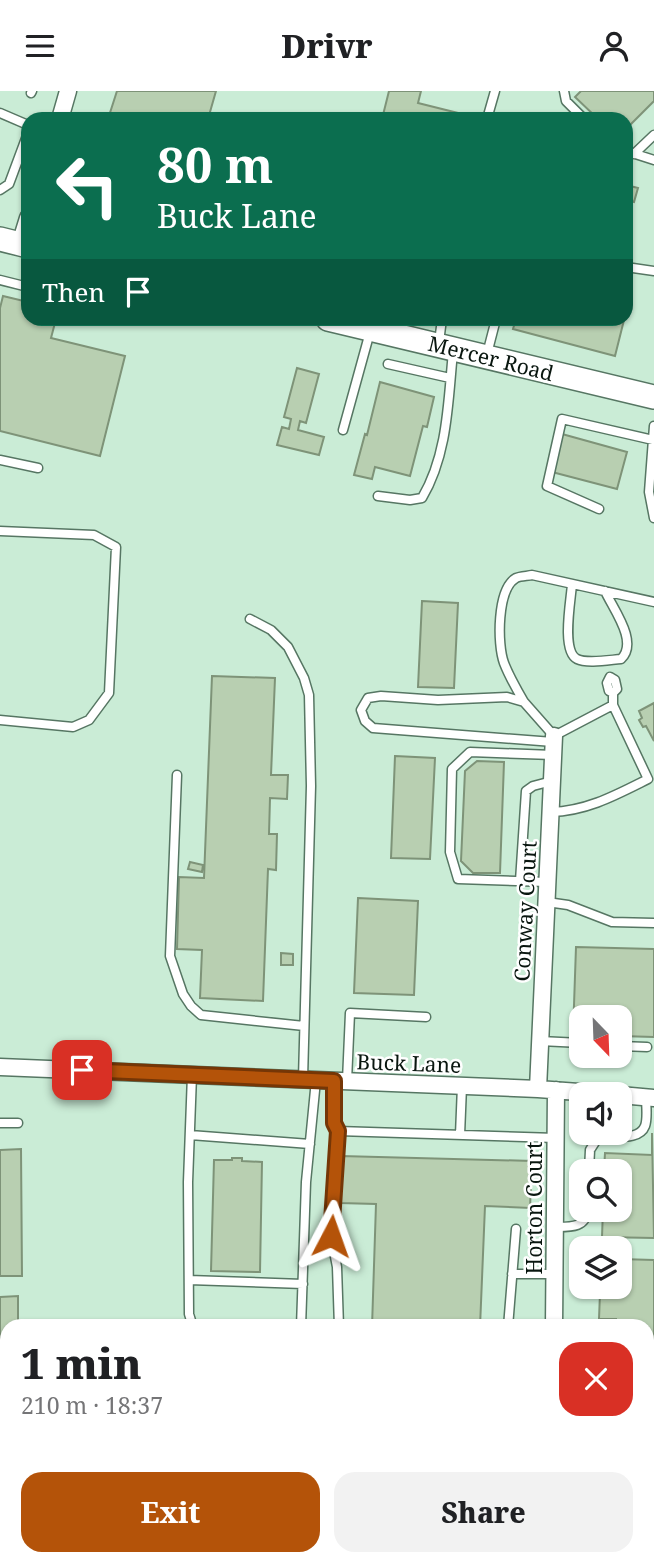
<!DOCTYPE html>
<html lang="en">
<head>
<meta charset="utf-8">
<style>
  body { margin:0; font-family:"Noto Serif",serif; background:#f2f2f2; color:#202124; height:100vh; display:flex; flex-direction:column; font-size:26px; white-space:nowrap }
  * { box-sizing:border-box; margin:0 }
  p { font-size:23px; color:#757577 }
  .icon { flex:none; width:38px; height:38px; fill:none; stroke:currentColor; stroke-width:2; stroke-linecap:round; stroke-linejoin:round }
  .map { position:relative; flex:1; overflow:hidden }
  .side { position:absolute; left:0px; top:1228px; width:654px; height:247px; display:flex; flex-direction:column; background:#fff; border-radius:21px 21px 0 0; box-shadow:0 2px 5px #0004 }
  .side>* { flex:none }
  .hud { position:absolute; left:21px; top:21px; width:612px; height:214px; border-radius:21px; box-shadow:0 2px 5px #0004; background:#0b6e4f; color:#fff; overflow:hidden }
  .needle { width:46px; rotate:157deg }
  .fabs { position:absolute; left:569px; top:914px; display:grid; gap:14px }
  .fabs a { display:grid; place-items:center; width:63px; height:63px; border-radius:14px; background:#fff; box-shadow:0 2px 5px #0004; font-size:35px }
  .pin { position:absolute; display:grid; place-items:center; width:60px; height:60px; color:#fff; margin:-30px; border-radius:14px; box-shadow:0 4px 10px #0006 }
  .me { position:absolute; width:77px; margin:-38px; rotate:4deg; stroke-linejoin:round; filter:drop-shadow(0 0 5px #0008) }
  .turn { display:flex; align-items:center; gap:24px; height:147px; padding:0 21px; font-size:32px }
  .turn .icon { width:91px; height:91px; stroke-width:2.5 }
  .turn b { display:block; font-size:49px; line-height:60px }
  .then { display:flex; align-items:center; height:66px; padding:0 21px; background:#0003; gap:14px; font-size:26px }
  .round { display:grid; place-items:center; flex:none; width:74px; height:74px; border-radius:21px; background:#f2f2f2 }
  .summary { display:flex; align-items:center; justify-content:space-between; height:119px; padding:0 21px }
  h1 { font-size:42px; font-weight:800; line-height:52px }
  .action { display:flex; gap:14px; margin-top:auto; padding:14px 21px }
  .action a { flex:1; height:80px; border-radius:21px; background:#b45309; color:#fff; font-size:28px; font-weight:800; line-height:80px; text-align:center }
  .action a+a { background:#f2f2f2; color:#202124 }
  header { display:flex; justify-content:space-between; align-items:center; height:91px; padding:0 21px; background:#fff; font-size:32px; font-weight:800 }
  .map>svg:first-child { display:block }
</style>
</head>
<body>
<header><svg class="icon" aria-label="menu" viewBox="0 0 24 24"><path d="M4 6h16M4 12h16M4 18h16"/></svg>Drivr<svg class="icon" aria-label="person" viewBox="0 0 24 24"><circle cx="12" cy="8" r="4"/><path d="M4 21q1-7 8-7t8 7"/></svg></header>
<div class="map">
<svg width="654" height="1474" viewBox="0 0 654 1474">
  <rect width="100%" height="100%" fill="#caecd6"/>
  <path fill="#b8cfb1" stroke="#7e9378" stroke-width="2" d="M117,0H216L208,28H108Z
    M389,0H421L418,12L474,26L473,28H382Z
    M581,0H654V10L626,38V28H598L575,6Z
    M626,94L638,97L634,111L626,109Z
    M3,205L28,211V228H56L51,247L125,265L100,365L0,340V217Z
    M516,228H618L624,229L615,265L513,238Z
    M297,277L319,283L306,332L300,330L298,339L324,346L319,364L277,354L282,336L289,338L291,328L284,326Z
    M380,291L434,306L427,336L423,335L410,385L375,376L372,388L354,384L365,343L367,344Z
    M562,343L627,361L617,398L552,381Z
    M422,510L458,512L454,597L418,596Z
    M212,585L275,587L271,684H288L287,708L270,707L269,743H277L276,779L268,778L263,910L200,907L202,859L177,858L179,786L204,787Z
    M654,612V650L646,635L643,636L639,629L642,627L639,620Z
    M395,665L435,667L430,768L391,767Z
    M477,670L504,671L500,782H473L461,770L465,680Z
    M190,771L203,774L202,781L188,778Z
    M358,807L418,810L414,904L354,902Z
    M576,856L654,858V946L620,945V926H581V944L573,943Z
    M281,862L293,863V874H281Z
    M652,1042L654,1147L602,1146L603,1118H620V1080H604L605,1062L652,1064Z
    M21,1058L22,1185H0V1059Z
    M341,1065L532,1070L530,1117L485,1115L480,1236H372L376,1113L340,1112Z
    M232,1067H242V1070L262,1071L260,1181L211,1180L214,1069H232Z
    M620,1168L654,1169V1264H648V1236H616V1228H599L600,1202H597V1195H620Z
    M18,1205V1236H7V1275H0V1206Z
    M648,1337H654V1384H648Z"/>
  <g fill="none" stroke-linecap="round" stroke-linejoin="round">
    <defs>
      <path id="lane" d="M564,0L566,10L584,28
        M31,2L32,0
        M0,22L28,34
        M487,28L495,0
        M626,60L654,69
        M634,63L654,44
        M0,99L9,93L28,42
        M626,176L654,180
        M0,189L28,196
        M439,251L442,228
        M487,263L496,228
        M388,273L450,287
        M654,335L649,401L654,427
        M343,339L370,241
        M0,369L38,377
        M378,405L410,409L422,407C448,363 448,310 453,261
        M599,418L547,395L562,328L653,349
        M0,440L94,444L116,456L109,602L89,629L73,636L0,629
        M572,493C571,509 561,560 577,568C587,573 609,569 621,568C639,551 613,518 605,500
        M250,528L271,539L288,556L304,587L309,604L311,695L303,988
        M613,602L609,600L607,592L610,586L615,589L617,598L613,602V614
        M524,611C517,599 509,585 504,572C497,553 497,498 516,487C520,485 528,485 532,484L654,511
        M177,684L170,865L183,903L191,915L201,924L304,935
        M551,721C587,720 616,704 648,688L613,614L554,645L524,611L507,606L438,609L381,605L368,607L361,619L365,630L373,637L553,651
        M520,790L526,700L533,695L552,690
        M547,791L458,788L450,761L452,678L470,661L553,664
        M547,811L568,814L612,831L654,832
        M540,950L581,952
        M620,955L647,956
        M192,984L188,1091L189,1223L193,1236
        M334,990V1032L338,1040L556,1047
        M347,990L350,922L426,926
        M0,1032H18
        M338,1040L331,1145L337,1176L339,1236
        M190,1044L310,1053
        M460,1044L462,995
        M589,1080L590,1059L597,1048C610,1044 639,1051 645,1035C648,1027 646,1015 646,1006
        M555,1136C571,1136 586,1137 588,1118
        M512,1183H555
        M189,1189L303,1193
        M301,1236L306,1091L316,989
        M508,1236L516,1138
        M0,1294H5
        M648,1324H654
        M63,1474L64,1468
        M108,1474V1468
        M177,1474V1468
        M299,1474L300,1468"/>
      <path id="street" d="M60,28L68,0
        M20,153L28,127
        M0,976L538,998L606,1003
        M538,998L554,645
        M620,1004L654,1007
        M554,1236L556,999"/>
      <path id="secondary" d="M0,148L28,155
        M328,228L654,306"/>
    </defs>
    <use href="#lane" stroke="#567663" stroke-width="11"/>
    <use href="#street" stroke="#567663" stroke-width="19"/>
    <use href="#secondary" stroke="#567663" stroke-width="26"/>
    <use href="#lane" stroke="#fff" stroke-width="8"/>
    <use href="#street" stroke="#fff" stroke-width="16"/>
    <use href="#secondary" stroke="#fff" stroke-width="23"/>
  </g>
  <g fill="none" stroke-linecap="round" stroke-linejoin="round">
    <defs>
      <path id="route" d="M82,979L334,990V1032L338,1040L331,1145"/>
    </defs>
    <use href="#route" stroke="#753606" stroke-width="18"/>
    <use href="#route" stroke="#b45309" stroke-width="12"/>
  </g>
  <g text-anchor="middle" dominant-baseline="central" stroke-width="5" stroke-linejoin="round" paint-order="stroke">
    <g font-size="21" fill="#09160f" stroke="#fff">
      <text transform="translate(491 267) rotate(14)">Mercer Road</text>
      <text transform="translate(525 820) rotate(-87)">Conway Court</text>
      <text transform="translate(409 972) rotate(2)">Buck Lane</text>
      <text transform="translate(534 1117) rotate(-90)">Horton Court</text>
    </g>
  </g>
</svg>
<div class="fabs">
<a><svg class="needle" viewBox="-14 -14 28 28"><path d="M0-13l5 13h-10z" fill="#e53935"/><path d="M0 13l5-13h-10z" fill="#757577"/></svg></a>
<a><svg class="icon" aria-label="sound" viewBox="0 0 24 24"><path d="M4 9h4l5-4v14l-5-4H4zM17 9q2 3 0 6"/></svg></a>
<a><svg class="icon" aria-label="search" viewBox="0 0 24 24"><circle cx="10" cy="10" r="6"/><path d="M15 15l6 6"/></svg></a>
<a><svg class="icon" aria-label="layers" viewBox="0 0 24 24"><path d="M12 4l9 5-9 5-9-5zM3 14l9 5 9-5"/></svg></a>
</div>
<div class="pin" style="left:82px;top:979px;background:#d93025"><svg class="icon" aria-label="arrive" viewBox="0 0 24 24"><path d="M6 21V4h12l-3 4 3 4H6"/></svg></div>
<svg class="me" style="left:331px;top:1145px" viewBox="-20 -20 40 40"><path d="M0-17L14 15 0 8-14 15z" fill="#b45309" stroke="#fff" stroke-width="4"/></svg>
<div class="hud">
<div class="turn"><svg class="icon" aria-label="left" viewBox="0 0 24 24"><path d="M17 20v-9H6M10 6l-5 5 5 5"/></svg><div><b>80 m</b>Buck Lane</div></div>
<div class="then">Then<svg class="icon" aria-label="arrive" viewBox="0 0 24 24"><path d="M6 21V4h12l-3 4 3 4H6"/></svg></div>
</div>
<section class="side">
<div class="summary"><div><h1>1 min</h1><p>210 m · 18:37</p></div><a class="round" style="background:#d93025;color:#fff"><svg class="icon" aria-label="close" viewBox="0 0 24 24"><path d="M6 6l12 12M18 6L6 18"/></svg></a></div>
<div class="action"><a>Exit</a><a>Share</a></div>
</section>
</div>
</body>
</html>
